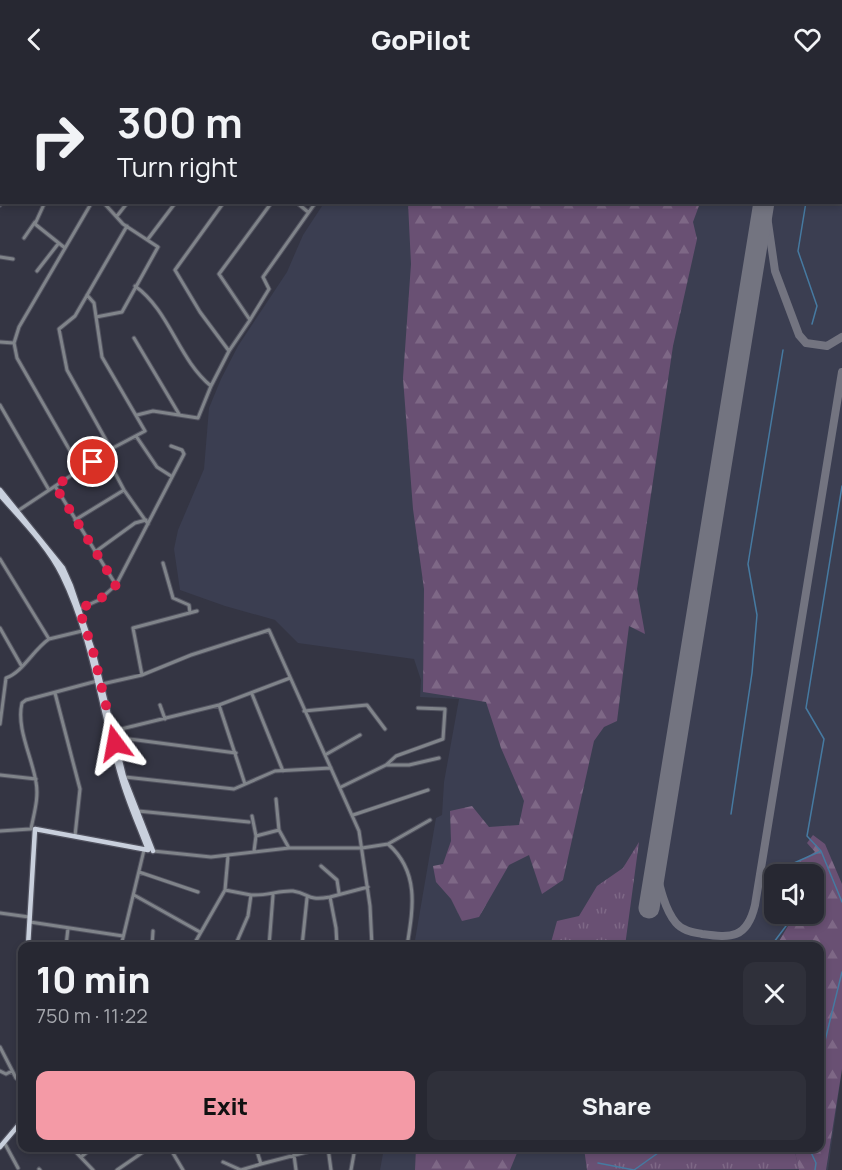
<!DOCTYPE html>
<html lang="en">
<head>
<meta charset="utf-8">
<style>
  body { margin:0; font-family:Manrope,sans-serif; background:#2f303a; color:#f1f3f6; height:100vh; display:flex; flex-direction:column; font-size:22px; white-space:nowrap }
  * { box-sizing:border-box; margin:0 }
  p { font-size:20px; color:#a4a6ac }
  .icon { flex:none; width:33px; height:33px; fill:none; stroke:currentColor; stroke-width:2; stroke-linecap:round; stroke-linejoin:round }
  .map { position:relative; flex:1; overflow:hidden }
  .drawer { position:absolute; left:18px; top:864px; width:806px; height:210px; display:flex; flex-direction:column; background:#272832; border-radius:12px; box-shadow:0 3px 9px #0003,0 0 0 2px #43444d }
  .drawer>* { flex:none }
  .top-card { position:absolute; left:0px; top:0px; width:843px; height:126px; box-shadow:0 3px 9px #0003,0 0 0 2px #43444d; background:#272832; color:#f1f3f6; overflow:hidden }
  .fabs { position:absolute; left:764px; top:786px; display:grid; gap:12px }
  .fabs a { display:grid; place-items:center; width:60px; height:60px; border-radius:12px; background:#272832; box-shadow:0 3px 9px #0003,0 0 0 2px #43444d; font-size:30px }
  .pin { position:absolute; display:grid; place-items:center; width:51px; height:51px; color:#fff; margin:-26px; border:3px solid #fff; border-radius:50%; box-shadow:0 2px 6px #0007 }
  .me { position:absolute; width:66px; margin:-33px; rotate:347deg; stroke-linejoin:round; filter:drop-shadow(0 0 4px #0008) }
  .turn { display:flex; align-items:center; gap:21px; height:126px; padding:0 18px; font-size:27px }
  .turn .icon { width:78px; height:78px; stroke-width:2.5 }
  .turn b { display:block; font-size:42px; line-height:51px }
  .round { display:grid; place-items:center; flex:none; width:63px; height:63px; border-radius:12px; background:#2f303a }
  .head { display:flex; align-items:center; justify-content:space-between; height:102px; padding:0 18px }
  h1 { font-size:36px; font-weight:800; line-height:45px }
  .button { display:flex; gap:12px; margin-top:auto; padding:12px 18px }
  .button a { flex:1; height:69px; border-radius:12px; background:#f49aa6; color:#111; font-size:24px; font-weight:800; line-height:69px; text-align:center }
  .button a+a { background:#2f303a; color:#f1f3f6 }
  header { display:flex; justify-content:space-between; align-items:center; height:78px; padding:0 18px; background:#272832; font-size:27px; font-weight:800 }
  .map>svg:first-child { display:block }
</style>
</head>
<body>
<header><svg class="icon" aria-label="back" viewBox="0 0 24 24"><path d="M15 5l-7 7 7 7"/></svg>GoPilot<svg class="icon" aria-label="heart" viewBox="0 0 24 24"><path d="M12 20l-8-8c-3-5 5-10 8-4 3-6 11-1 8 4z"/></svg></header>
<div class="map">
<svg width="842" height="1092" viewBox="0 0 842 1092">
  <defs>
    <pattern id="grass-tufts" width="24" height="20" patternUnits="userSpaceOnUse" patternTransform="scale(1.5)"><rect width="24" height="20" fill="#695073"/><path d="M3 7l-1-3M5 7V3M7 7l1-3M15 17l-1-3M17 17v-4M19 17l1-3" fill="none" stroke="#7e6886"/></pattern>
    <pattern id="forest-firs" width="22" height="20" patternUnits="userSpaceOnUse" patternTransform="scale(1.5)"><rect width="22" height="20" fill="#695073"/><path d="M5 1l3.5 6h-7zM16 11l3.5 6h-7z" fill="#7e6886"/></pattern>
  </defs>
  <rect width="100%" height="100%" fill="#343543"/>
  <path fill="#3b3e51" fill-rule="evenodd" d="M382,0H842V992L828,1092H380L384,1070H819V868H414L436,740L442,737L444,704L459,621L420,619L421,602L414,581L298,565L275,542L225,528L180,512L174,471L178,452L204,391L209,330L221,301L238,268L287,194L303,157L324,125L842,124V2ZM774,796H813V836H774Z"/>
  <path fill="url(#grass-tufts)" d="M639,764L625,868H550L557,843L579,838L597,808L623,790Z
    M584,1070H794L799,1091L587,1092Z"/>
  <path fill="url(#forest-firs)" d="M427,0H726L427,1Z
    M408,125H700L693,144L697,161L673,268L637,511L645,556L629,548L617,643L604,649L594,663L563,802L542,816L529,777L509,787L479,839L462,843L451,821L436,804L433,788L443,786L451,763L450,733L472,728L489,749L519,747L524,723L501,670L486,624L423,614L424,511L413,431L403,300L411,186Z
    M813,757L825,766L842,806V991L826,1092H799L794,1070H819V868H776L788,848L789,836H813V796H794L795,786L815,774L807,765Z
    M416,1070H519L510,1092H415Z"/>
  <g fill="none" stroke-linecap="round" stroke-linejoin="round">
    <path stroke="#467aa1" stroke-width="1.5" d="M826,2L827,0
      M806,124L798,173L817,228L812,246
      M842,408L806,630L824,661L807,758L821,773L842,824
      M731,736L752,595L757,537L748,486L783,272
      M792,796L794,785L821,773
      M771,868L786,848L788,836
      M819,987L842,894
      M809,1070L816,1085L815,1092
      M598,1085L634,1092L665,1070"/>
    <path stroke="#737480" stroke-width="8" d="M765,124L775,193L799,257L806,265L827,268L842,259
      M655,787C659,805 664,831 676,845C683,853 692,854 702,856C731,860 747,861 755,827L842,294"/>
    <path stroke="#737480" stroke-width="21" d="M784,2L785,0
      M649,830L764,124"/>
    <defs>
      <path id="minor" d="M134,0L136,2
        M26,2V0
        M65,2V0
        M76,2L77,0
        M119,2L120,0
        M173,2L174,0
        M224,2L225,0
        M271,2L272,0
        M319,2L320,0
        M367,2L369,0
        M0,27H2
        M0,87L2,88
        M45,124L35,146L65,170
        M224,124L175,192L200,234L229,273
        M296,124L308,134
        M0,127L2,124
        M117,138L128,124
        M24,160L35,144
        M148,161L176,124
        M0,179L13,181
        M37,193L58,166
        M135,208C170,233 178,281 211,308L229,273L250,242L219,196L272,124
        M96,239L122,234L158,169L123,146L103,124
        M250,242L269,211L263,199L316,124
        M134,260L179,336
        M0,264L14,265
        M0,327L49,412
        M137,337L153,333L198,340L211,308
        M136,358L157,389L171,398
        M111,371L67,292L59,251L75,238L127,148
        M105,376L124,412L148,446
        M81,392L17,280L14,265L19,249L92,124
        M55,408L116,507
        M16,434L111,371L145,353L102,279L94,225L87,217
        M75,442L124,412
        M95,474L135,445L146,442
        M0,481L49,561C33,572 23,594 6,600L0,646
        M163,485L173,520L189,527L190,535
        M79,531L99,522L116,507L184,376L182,372L171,368
        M0,550L21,587
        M49,561L82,553
        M142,597L133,550L197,533
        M102,606L142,597L191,577L269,552L359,753L370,828L372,868
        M55,615L80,711L75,758
        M252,616L283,693
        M160,627L165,641
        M219,627L245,706
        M304,633L367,627L385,651
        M113,653L219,627L290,600
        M114,659L236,675
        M325,677L360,657
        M386,687H409L439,680
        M0,697L36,701
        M125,699L234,711L275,693L331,690
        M341,709L386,687L396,678L443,661L445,631L418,630
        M276,721L279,752L289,770
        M138,733L249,744
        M353,737L428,712
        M252,738L256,758
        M31,751C34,735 39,720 36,704C32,679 16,650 22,625L26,622L97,603
        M0,753L30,751
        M388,766C420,794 413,831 407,868
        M153,773L211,779L289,770H362L388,766L430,742
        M254,773L256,758L279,752
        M321,788L337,802L339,815
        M139,794L198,814
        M225,812L251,817L248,838L235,868
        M134,817L200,854
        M251,817C267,818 280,812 293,813C311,816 306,823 330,819
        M0,835L29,839
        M30,844L123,858
        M66,868L68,850
        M121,868L144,772
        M152,868L153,853
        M193,868L225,812L228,778
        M269,868L273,817
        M302,868L307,820
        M337,868L336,850L330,819L368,809
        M0,969L16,1000L22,1005
        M0,993L6,996L12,993
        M4,1064L18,1090
        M72,1070L93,1092
        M170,1070L183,1092
        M256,1070L261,1086L322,1070
        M293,1070L296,1092
        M328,1070L331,1092
        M81,1079L92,1070
        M223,1084L241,1092
        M39,1091L40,1092
        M117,1092L149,1070
        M241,1092L261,1086
        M351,1092L355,1070"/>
      <path id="major" d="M0,412L63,490L71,508L93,573L124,699L153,773
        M0,417C21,441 48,468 62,497C93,560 101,632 121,699C128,724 139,748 148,772
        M28,868L35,751L148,772
        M0,1069L22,1043"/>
    </defs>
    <use href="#minor" stroke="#51525f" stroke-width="5"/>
    <use href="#major" stroke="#51525f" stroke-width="7"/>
    <use href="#minor" stroke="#80848a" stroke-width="3"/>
    <use href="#major" stroke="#c9d0dd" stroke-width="4.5"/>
  </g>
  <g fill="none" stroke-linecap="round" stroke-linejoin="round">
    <path stroke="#e11d48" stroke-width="10" stroke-dasharray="0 18" d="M93,384L55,408L116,507L99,522L79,531L93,573L115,665"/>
  </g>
</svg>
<div class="fabs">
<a><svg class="icon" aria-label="sound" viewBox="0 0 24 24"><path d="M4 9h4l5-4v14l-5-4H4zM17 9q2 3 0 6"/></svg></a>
</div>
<div class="pin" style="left:93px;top:384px;background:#d93025"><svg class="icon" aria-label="arrive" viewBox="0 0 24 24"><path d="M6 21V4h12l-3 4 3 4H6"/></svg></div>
<svg class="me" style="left:115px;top:665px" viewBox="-20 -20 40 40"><path d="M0-17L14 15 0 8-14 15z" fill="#e11d48" stroke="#fff" stroke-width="4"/></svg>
<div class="top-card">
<div class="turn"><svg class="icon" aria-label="right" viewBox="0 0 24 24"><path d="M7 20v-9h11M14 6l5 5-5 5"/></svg><div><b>300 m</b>Turn right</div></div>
</div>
<section class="drawer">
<div class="head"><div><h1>10 min</h1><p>750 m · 11:22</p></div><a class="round"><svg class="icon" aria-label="close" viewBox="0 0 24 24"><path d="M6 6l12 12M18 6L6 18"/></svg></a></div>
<div class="button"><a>Exit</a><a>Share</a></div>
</section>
</div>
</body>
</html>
